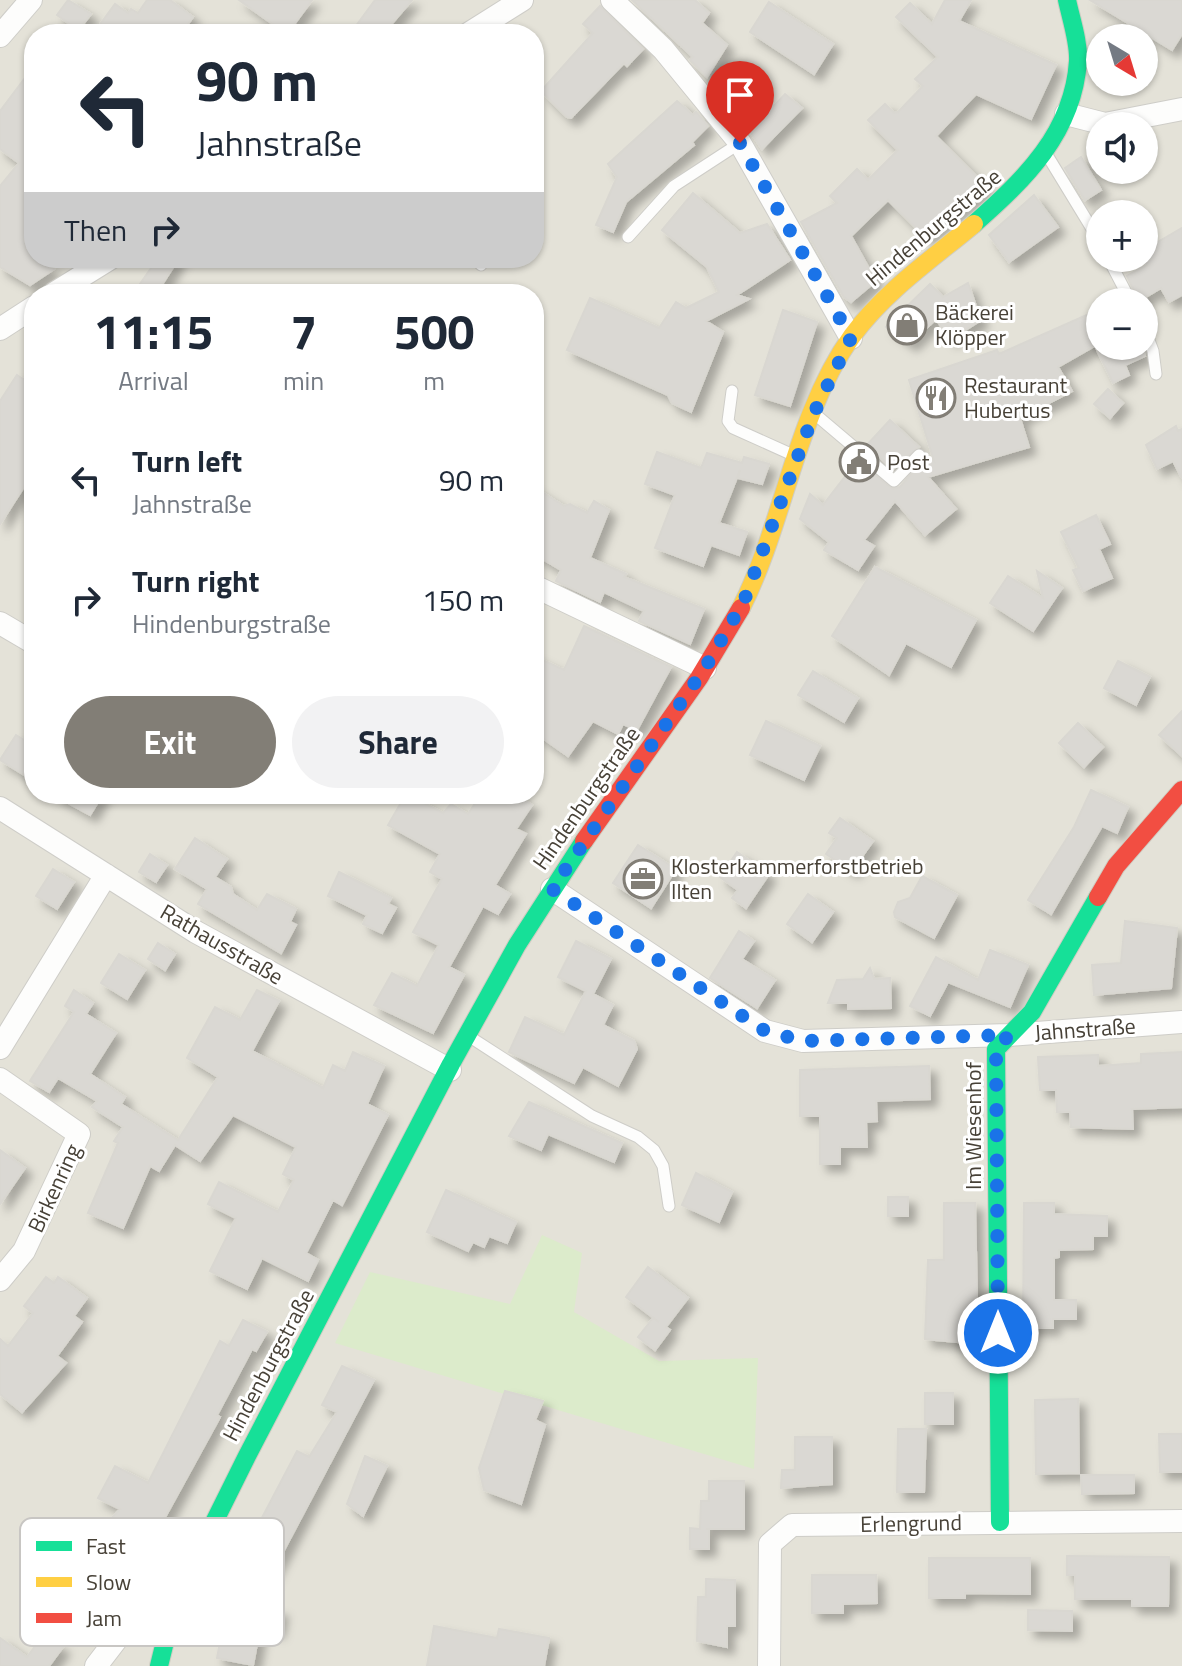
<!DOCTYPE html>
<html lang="en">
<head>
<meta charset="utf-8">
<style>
  body { margin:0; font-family:"Titillium Web",sans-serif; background:#f2f2f3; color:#1f2937; height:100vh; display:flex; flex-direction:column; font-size:30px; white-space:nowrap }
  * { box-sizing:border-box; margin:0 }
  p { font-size:26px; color:#747a83 }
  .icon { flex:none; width:44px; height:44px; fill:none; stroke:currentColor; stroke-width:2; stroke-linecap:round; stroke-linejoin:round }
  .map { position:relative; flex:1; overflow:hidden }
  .side { position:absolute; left:24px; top:284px; width:520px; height:520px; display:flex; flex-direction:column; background:#fff; border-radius:32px; box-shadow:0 2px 6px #0004 }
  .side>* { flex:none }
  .guide { position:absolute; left:24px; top:24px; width:520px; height:244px; border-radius:32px; box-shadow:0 2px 6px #0004; background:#fff; color:#1f2937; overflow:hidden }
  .needle { width:52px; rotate:142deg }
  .fabs { position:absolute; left:1086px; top:24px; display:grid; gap:16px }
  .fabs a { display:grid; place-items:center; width:72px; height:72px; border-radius:50%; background:#fff; box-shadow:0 2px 6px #0004; font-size:40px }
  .pin { position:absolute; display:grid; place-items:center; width:68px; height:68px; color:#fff; margin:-82px -34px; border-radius:50% 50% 50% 0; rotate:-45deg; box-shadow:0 0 8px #0007 }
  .pin .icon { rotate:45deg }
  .me { position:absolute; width:88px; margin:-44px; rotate:0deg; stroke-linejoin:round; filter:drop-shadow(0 0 6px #0008) }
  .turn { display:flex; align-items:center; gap:28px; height:168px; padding:0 40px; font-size:36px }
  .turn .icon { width:104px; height:104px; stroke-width:2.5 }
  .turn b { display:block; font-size:56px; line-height:68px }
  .then { display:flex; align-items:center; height:76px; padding:0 40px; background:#0003; gap:16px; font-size:30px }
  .eta { display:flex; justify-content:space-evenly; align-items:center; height:136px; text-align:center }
  .eta b { font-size:48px; font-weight:700; line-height:56px }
  .primary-button { display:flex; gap:16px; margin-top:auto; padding:16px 40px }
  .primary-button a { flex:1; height:92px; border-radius:48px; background:#827e76; color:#fff; font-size:32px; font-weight:700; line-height:92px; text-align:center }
  .primary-button a+a { background:#f2f2f3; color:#1f2937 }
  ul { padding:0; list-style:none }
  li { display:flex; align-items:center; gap:24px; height:120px; padding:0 40px }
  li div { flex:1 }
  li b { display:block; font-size:30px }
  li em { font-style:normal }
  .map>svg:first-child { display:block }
</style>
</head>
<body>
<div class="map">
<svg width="1182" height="1666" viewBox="0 0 1182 1666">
  <defs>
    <filter id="shadow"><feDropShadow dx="7" dy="7" stdDeviation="4" flood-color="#0004"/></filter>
  </defs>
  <rect width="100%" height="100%" fill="#f0f0eb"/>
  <path fill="#e4e2d8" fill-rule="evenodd" d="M0,0H1182V1666H0ZM34,34H534V258H34ZM1100,38H1144V82H1100ZM1100,126H1144V170H1100ZM1100,214H1144V258H1100ZM34,294H534V794H34ZM1100,302H1144V346H1100Z"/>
  <path fill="#dcebcb" d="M542,1235L582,1253L574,1312L659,1361L758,1358L754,1469L335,1343L370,1272L510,1304Z"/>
  <path fill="#dad8d3" stroke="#d9d7d1" stroke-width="2" filter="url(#shadow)" d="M68,0L91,14L81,27H74L57,15Z
    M147,0H170L193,17L181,34H93L115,4L128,13L131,9L138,13Z
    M239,0H312L287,34Z
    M375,0H412L383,34H350Z
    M632,0H695L709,13L702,23L727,45L707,77L690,60L693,57Z
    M945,0H971L959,21L1056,65L1031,119L976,94L936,136L987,187L926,238L888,200L851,236L876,281L851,302L844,297L801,222L837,203L830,196L857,169L868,180L898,150L868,120L885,104L894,113L898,112L923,86L915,79L938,57L896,17L910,3L932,24Z
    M1090,0H1182V34L1172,50Z
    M769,2L833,44L814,74L750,32Z
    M600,6L643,49L627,66L624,63L571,118L567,117L541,91L593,33L583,24Z
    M34,66V258L54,269L30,285L0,267V186L19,163L0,149V111Z
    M785,94L802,108L762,149L747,127L768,102L774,106Z
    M677,101L693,115L696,112L708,126L692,142L694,145L626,202L613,232L596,225L617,177L608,164Z
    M1081,157L1101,190L1085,200L1065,168Z
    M693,193L740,233L767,224L790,260L737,295L749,299L706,321L723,332L691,412L672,403L668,395L567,350L590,298L659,328L676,302L686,308L719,292L707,267L662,230Z
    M1034,195L1058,227L1009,262L989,235Z
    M1182,228V295L1169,302L1161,288L1139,301L1127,276L1147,265L1144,250Z
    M158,258H179L156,294H133Z
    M968,283L981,320L950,340L936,319L910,344L886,327L930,284L943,297Z
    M1100,309V343L1058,367L1072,391L1020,418L1029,447L928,477L956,509L925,535L895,501L864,540L874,546L858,570L824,550L829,542L800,519L810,494L823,505L857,461L893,489L900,487L927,455L934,461L909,380L997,350L999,354Z
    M783,310L817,322L790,406L755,395Z
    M1095,346H1142L1145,356L1125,365L1129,375L1113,383Z
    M17,375L34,386V447L25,467L33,473L0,524V401Z
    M1108,389L1123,403L1110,418L1094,404Z
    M890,420L919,447L893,469L866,446Z
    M1176,426L1178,431L1182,429V478L1173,461L1157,469L1146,445Z
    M657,452L701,468L707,453L742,463L744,457L769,464L762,484L738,478L740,470L719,523L747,532L739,555L711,545L703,566L655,548L675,495L645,484Z
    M534,487L564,506L570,504L587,513L594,501L609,510L590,558L626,574L624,577L704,609L690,644L639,621L644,611L604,592L600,602L556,581L561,570L534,554Z
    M1096,515L1110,544L1099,549L1112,578L1083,591L1073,570L1079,568L1061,532Z
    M875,567L976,620L951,667L906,643L889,675L832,636Z
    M1037,571L1062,588L1033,631L990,603L1008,576L1043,598Z
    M584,626L671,667L637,730L623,724L618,734L593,721L568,756L534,732V656L564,670Z
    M1118,661L1150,677L1136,705L1104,688Z
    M813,671L858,698L844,722L798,695Z
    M1182,711V756L1159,735Z
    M766,721L820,746L804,780L750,755Z
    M1078,723L1103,747L1084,767L1059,743Z
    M16,735L34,746V781L0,760Z
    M1091,790L1128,807L1117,833L1102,826L1051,914L1028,900L1074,827Z
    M52,794H103L90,815Z
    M406,794L443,813L451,804L468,814L481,794H515L532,805L516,829L526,834L495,885L510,894L498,914L483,906L449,967L464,975L433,1033L374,1005L392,973L417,986L439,945L413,932L442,879L430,872L440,854L388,825Z
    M840,818L873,841L852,871L826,854L837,838L829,833Z
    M195,838L227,859L215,877L231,887L233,894L257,910L267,894L296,909L290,922L296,925L281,953L198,904L207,889L175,869Z
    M638,845L676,869L651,908L613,883Z
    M737,852L769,874L746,908L732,898L738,890L720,877Z
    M150,854L167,865L156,882L139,872Z
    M53,869L74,882L57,909L36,896Z
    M339,872L391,898L388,904L396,908L382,933L363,924L367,915L328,896Z
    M922,876L957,895L934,938L895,917L894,912L898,902L910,898Z
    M808,894L833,912L812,942L787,924Z
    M1125,921L1177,928L1171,988L1094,995L1092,965L1121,963Z
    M739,931L754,941L742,959L775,980L757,1008L710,978Z
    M576,941L611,959L593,994L613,1005L603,1025L634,1041L637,1049L618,1086L583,1067L574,1083L509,1052L525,1017L564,1035L586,991L558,977Z
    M158,943L175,954L165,970L148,959Z
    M990,950L1028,965L1010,1007L948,982L930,1016L910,1006L936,957L978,980Z
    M119,954L145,970L127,999L101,983Z
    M870,968L874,979L890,978L891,1008L848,1009V1003H828L837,980L863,979Z
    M74,990L93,1003L86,1014L116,1033L90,1074L125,1097L121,1104L178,1140L218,1077L187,1058L215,1007L240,1020L257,990L279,1001L252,1051L323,1088L333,1065L345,1071L353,1052L384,1066L367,1104L388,1115L342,1205L333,1200L306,1253L318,1260L308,1281L262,1258L247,1289L210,1271L236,1218L208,1204L219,1182L278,1212L294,1180L283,1174L296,1147L233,1115L200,1161L175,1145L159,1171L150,1166L123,1228L88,1213L118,1143L114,1141L123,1127L92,1107L97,1101L58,1078L49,1092L30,1081L74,1012L65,1006Z
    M1182,1052V1107L1132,1109L1133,1129L1071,1127L1070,1112H1057L1056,1090H1040L1038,1057L1098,1055V1066L1141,1063V1054Z
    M929,1066L930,1099L876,1101L877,1121L866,1122L867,1147H840V1164H820V1116H800V1070Z
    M529,1102L622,1143L614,1162L548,1134L541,1150L509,1136Z
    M0,1150L25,1168L0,1204Z
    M696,1173L732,1192L719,1222L682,1205Z
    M446,1190L516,1222L507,1243L489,1236L484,1247L473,1242L468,1251L427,1232Z
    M888,1197H908V1216H888Z
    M944,1203H975L978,1344L925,1339L928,1260H944Z
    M1024,1203H1054V1214L1107,1216V1236H1093V1249L1059,1250V1257L1054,1258V1300H1076V1319H1053V1328H1023Z
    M648,1267L688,1298L666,1327L670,1330L655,1350L638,1337L653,1318L659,1322L626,1297Z
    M46,1277L54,1283L58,1277L87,1298L74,1316L82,1322L57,1356L66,1363L22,1412L0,1394V1339L8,1346L33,1313L24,1306Z
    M243,1320L267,1332L256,1351L252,1349L217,1415L220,1417L146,1552L150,1555L129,1578L89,1543L120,1509L98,1498L115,1466L148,1483L220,1341L229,1346Z
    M342,1366L374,1380L255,1605L281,1610L277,1631L260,1628L253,1665L217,1658L234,1571L297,1451L309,1457L337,1412L322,1405Z
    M505,1391L543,1401L535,1420L545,1425L521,1504L484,1490L479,1468Z
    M925,1393H953V1424H925Z
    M1078,1399L1079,1473L1036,1474L1035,1400Z
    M898,1429H926L924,1492H897Z
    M1159,1434H1182V1472H1160Z
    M795,1437H832V1484L781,1488L782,1470H795Z
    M365,1456L387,1466L363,1516L347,1504Z
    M1081,1475H1134V1493L1082,1494Z
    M709,1481H744V1529H706H709V1549H690V1528L700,1529L701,1501H709Z
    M1067,1556L1169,1557L1168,1606H1132V1599H1075V1575H1067Z
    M929,1558H1030V1594L965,1593V1598H929Z
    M812,1575H876L877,1603L843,1604V1613H812Z
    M706,1579L735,1580V1626H727V1647L697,1641L698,1597H706Z
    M1028,1610L1072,1611V1631L1028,1630Z
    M434,1626L497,1638L499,1629L549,1638L544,1666H427Z
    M42,1637L63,1647L49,1666H0V1638L27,1657Z"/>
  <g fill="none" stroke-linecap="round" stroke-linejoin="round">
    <defs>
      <path id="lane" d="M1047,155L1100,242
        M628,237L674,186L740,143
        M475,258L481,265
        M1108,258L1131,302
        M1144,327L1153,351L1156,374
        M732,391L728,421L733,428L793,455
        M816,415L894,481L919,455
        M470,1037L592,1116L638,1137L654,1150L663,1166L669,1206"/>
      <path id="street" d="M612,0L663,49L740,143L851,338
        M468,34L522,0
        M0,36L31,0
        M1066,114L1105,124L1182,109
        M53,294L111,258
        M0,329L34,307
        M534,586L705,668
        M0,623L34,643
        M0,808L196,932L450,1070
        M552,889L765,1031L803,1041L1009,1035L1182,1022
        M0,1048L106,875
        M0,1079L79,1134L24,1251L0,1280
        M96,1666L139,1610L173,1608
        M769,1666L770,1544L792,1525L1182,1521"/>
      <path id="fast" d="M974,224C1025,179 1073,133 1078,61C1079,42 1071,19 1067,0
        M1000,1522L996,1049L1032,1012L1098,897
        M159,1666L175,1601L247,1456L451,1064L517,945L584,841"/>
      <path id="slow" d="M741,608C785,521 795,416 852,336C885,291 932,259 974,224"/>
      <path id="jam" d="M584,841L699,678L741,608
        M1098,897L1116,866L1182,790"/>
    </defs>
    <use href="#lane" stroke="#cecdc8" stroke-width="13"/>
    <use href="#street" stroke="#cecdc8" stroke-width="24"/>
    <use href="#fast" stroke="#cfcdc2" stroke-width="20"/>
    <use href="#slow" stroke="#cfcdc2" stroke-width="20"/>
    <use href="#jam" stroke="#cfcdc2" stroke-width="20"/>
    <use href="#lane" stroke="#fdfdfc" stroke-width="11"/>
    <use href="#street" stroke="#fdfdfc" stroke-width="22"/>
    <use href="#fast" stroke="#16e098" stroke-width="18"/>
    <use href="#slow" stroke="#ffcf43" stroke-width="18"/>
    <use href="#jam" stroke="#f24e42" stroke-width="18"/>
  </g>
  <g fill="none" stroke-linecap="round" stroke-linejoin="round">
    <path stroke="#1a73e8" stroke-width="14" stroke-dasharray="0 25.2" d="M740,143L851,338L814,413L744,601L705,668L552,889L765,1031L803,1041L1009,1035L996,1049L998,1333"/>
  </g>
  <defs>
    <symbol id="shop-ring" viewBox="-11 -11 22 22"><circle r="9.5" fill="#fff" stroke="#827e76" stroke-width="1.5"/><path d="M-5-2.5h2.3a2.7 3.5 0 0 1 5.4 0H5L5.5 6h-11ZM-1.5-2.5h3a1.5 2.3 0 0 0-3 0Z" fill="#827e76"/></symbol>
    <symbol id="restaurant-ring" viewBox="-11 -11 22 22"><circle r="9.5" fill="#fff" stroke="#827e76" stroke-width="1.5"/><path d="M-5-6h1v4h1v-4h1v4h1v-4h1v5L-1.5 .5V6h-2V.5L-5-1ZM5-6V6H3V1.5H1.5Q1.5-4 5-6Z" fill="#827e76"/></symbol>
    <symbol id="civic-ring" viewBox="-11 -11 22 22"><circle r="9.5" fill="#fff" stroke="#827e76" stroke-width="1.5"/><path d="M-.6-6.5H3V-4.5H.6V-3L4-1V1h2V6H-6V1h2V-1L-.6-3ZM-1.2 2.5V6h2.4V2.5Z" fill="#827e76"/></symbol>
    <symbol id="office-ring" viewBox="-11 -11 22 22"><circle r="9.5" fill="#fff" stroke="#827e76" stroke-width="1.5"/><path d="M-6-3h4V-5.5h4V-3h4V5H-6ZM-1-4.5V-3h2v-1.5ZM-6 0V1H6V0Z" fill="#827e76"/></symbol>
  </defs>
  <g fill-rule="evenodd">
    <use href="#shop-ring" x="885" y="303" width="44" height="44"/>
    <use href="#restaurant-ring" x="914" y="376" width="44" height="44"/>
    <use href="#civic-ring" x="837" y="440" width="44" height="44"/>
    <use href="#office-ring" x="621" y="857" width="44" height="44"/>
  </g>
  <g text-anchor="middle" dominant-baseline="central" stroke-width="6" stroke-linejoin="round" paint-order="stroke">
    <g font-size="22" fill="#474137" stroke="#fff">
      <text transform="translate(933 227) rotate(-40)">Hindenburgstraße</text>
      <text transform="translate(586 798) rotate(-55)">Hindenburgstraße</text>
      <text transform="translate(222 944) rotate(30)">Rathausstraße</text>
      <text transform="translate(1085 1029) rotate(-4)">Jahnstraße</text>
      <text transform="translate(973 1126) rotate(-90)">Im Wiesenhof</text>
      <text transform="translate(54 1188) rotate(-65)">Birkenring</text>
      <text transform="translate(268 1365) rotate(-62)">Hindenburgstraße</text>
      <text transform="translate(911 1523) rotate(-1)">Erlengrund</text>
    </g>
    <g font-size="22" fill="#474137" stroke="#fff" text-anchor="start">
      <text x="935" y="312">Bäckerei<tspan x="935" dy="25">Klöpper</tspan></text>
      <text x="964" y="385">Restaurant<tspan x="964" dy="25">Hubertus</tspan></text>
      <text x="887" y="462">Post</text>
      <text x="671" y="866">Klosterkammerforstbetrieb<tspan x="671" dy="25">Ilten</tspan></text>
    </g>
  </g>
  <rect x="20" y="1518" width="264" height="128" rx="12" fill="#fff" stroke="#c8c6c3" stroke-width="2"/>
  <rect x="36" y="1541" width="36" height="10" fill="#16e098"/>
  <rect x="36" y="1577" width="36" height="10" fill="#ffcf43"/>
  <rect x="36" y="1613" width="36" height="10" fill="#f24e42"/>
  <g font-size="22" fill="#474137">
    <text x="86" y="1554">Fast</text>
    <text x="86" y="1590">Slow</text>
    <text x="86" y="1626">Jam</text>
  </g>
</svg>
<div class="fabs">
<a><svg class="needle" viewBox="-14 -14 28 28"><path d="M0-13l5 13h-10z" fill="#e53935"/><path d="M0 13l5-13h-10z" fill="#747a83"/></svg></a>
<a><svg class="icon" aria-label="sound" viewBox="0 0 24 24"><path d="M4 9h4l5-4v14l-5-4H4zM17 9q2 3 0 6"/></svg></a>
<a>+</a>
<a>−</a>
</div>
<div class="pin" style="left:740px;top:143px;background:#d93025"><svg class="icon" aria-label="arrive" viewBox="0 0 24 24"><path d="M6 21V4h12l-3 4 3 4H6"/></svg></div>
<svg class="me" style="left:998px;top:1333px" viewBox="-20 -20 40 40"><circle r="17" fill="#1a73e8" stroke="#fff" stroke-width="3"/><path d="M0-11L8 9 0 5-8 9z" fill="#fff"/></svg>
<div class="guide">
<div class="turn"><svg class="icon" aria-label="left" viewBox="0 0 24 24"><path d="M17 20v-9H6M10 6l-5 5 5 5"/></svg><div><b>90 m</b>Jahnstraße</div></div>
<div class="then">Then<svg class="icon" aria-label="right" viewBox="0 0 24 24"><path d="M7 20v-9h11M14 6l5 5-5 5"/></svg></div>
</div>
<section class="side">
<div class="eta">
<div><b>11:15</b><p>Arrival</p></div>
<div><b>7</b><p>min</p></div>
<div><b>500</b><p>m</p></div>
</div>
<ul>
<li><svg class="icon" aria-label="left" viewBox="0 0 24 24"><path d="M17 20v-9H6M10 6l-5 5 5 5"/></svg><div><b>Turn left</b><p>Jahnstraße</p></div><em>90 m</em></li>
<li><svg class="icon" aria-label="right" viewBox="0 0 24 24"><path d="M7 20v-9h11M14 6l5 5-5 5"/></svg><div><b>Turn right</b><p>Hindenburgstraße</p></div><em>150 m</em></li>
</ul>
<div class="primary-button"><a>Exit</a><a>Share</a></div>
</section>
</div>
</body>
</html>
